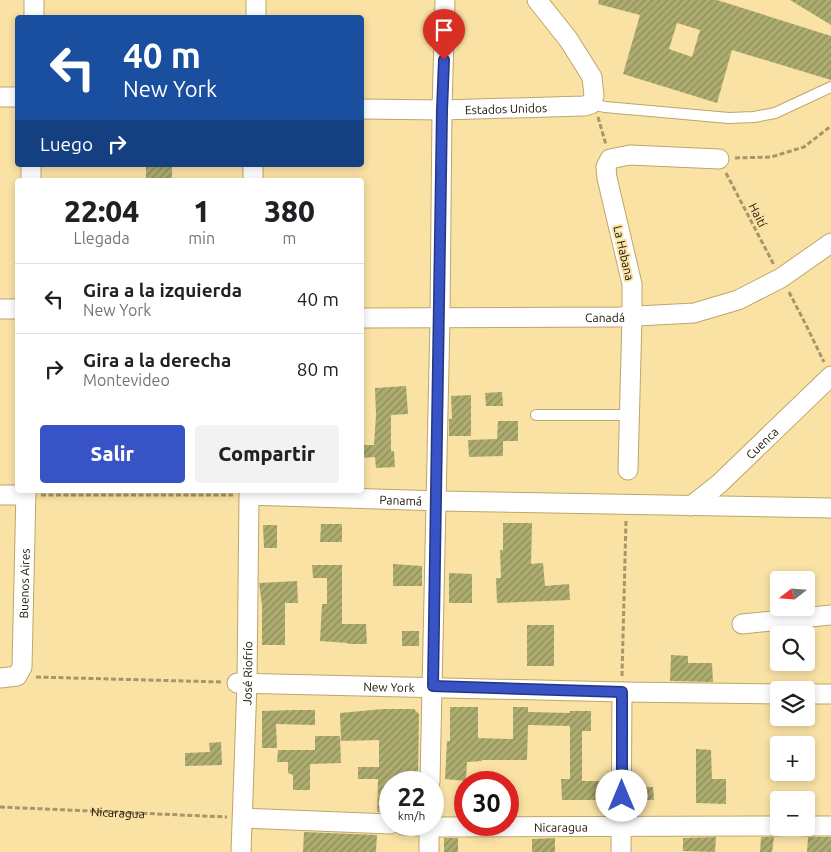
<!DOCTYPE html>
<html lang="es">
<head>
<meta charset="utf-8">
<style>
  body { margin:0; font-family:Ubuntu,sans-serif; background:#f2f2f2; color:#202124; height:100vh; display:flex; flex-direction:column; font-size:19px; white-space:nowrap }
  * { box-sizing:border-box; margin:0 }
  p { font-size:16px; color:#757577 }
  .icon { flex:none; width:28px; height:28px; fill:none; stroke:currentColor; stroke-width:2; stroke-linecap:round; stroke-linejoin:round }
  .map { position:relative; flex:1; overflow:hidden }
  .details { position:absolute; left:15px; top:178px; width:349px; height:315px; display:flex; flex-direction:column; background:#fff; border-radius:5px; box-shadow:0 2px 8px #0003 }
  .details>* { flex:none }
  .top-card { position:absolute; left:15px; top:15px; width:349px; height:152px; border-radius:5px; box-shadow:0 2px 8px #0003; background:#1a4fa0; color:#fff; overflow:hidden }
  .needle { width:32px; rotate:253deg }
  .tools { position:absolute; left:770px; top:571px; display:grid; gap:10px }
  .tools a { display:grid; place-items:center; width:45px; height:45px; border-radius:5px; background:#fff; box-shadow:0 2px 8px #0003; font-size:25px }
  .speed { position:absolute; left:379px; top:771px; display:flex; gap:10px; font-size:25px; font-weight:700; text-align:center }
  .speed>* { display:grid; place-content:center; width:65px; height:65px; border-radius:50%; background:#fff; box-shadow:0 2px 8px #0003; line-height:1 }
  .speed small { font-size:12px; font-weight:400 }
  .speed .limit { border:8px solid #d22; background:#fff; color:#111 }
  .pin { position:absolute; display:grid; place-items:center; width:42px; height:42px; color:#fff; margin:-51px -21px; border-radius:50% 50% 50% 0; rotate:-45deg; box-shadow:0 0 5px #0007 }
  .pin .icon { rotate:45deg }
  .me { position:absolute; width:55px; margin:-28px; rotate:0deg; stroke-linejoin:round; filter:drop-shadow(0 0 4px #0008) }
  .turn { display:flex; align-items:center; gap:18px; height:105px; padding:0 25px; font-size:22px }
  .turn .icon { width:65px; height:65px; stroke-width:2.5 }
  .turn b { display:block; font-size:35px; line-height:42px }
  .then { display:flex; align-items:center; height:48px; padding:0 25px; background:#0003; gap:10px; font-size:19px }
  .eta { display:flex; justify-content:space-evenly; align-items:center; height:85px; text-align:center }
  .eta b { font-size:30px; font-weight:800; line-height:35px }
  .cta { display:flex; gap:10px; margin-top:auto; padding:10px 25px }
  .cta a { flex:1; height:58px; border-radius:5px; background:#3853c5; color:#fff; font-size:20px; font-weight:800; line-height:58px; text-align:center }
  .cta a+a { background:#f2f2f2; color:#202124 }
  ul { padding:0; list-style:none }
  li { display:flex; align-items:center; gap:15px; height:70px; padding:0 25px; border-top:1px solid #e0e0e0 }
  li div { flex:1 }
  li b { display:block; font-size:19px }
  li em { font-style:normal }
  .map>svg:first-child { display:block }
</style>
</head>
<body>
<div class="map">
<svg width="831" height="852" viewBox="0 0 831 852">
  <defs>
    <pattern id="building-hatch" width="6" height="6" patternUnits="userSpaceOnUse" patternTransform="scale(1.25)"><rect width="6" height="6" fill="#adad70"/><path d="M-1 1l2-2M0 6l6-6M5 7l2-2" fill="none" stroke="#8c8b5a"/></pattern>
  </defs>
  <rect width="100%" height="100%" fill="#fae2a5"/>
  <path fill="url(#building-hatch)" fill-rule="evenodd" d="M599,0H717L831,36V80L732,50L717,103L623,74L640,15L598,4ZM677,23L700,30L692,57L669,49Z
    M790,0H831V25Z
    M146,165H172V180H146Z
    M406,386L408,414L391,415V451H394L395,467L376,468L375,457L361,458V445H374L376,415L375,388Z
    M502,392L503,406H486L485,393Z
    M471,395V436H449V419H452L451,396Z
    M498,421H518V441H503V456L469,457L468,440L497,439Z
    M503,523H532L531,564L543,563L545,586L569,584L570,600L497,603L496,578H501L500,550H503Z
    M321,524H342V542H320Z
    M263,525H277V548H264Z
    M393,564L422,566V586H393Z
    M312,565H342V624H366L367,644H348V643L320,641L322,604H327V578H313Z
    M449,573L472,574V603H449Z
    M297,581L298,603H285V645H262V605L259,583Z
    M527,625H554V666H527Z
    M402,631H419V646H402Z
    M671,655L688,656V663H712L713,682L670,681Z
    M450,707H478V738L513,739V707H528V712L570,713V711H591V731H582V781H609L608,795L604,800H562L561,779H570V726L528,725L527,760H482V761L467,762L466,781L445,779L447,741H450Z
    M383,709H414L419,714L418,782H390V812H377L378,779H358V767H379V740L341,741L340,713Z
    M294,710H315V725L276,724L277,748H262V711Z
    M315,736H340L341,763L310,764V790H293V775L288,773V762H277L278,750H315Z
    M221,742L222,765L185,766V753L210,752L209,743Z
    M696,749L711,750L712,779H726V804L696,803Z
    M637,787H653L654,800H637Z
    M304,832L377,835L376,852H303Z
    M716,837L715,852L683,851V838Z
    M761,837H774L772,852H760Z
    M808,837H831V852H807Z
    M444,838H458V852H444Z
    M555,838V852H532V839Z"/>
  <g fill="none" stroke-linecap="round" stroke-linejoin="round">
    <defs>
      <path id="lane" d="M591,104L605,107L729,118L754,117L775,113L831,87
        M536,415H629"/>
      <g id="street">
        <path d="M34,18V0"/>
        <path d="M256,18V0"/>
        <path d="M0,97H18"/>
        <path id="s2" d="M361,109L442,110L584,106L591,104L594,96L592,77L568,39L537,0"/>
        <path d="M31,180V165"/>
        <path d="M253,180V165"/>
        <path d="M0,309H18"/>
        <path id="s3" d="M361,318L619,317L694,313L738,300L781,278L831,243"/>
        <path d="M628,470L632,317V284L607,178L606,167L610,159L630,155L719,159"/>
        <path d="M0,495H26"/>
        <path id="s4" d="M691,506L719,484L831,376"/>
        <path d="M742,624L831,615"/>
        <path id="s5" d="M0,678L17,676L22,667L26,490"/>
        <path id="s6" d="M237,683L622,692L779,694"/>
        <path d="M806,694H831"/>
        <path d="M430,782L440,318L442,110L445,0"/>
        <path d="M243,818L390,824"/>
        <path id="s7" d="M403,825L437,827L779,826"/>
        <path d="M806,826H831"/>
        <path id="s8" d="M241,852L247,683L249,495L441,501L831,508"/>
        <path d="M429,852V825"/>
        <path d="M621,852L622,692"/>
      </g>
    </defs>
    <use href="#lane" stroke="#bda66b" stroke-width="12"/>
    <use href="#street" stroke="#bda66b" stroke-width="21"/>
    <g stroke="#a89669" stroke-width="3" stroke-dasharray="5 2.5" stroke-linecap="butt">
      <path d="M598,117L606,145"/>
      <path d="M735,158L771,157L804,147L831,126"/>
      <path d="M726,173L774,265"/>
      <path d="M789,292L806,325L824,362"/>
      <path d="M15,405H18"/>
      <path d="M41,495H233"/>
      <path d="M622,676L626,520"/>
      <path d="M36,677L222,682"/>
      <path id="s1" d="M0,807L227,817"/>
    </g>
    <use href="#lane" stroke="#fff" stroke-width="10"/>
    <use href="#street" stroke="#fff" stroke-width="19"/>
  </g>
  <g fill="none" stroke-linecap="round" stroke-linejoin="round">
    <defs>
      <path id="route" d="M444,60L442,110L433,686L622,692V796"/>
    </defs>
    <use href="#route" stroke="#243680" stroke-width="12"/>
    <use href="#route" stroke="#3853c5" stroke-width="9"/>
  </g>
  <g text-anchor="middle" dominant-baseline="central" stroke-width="4" stroke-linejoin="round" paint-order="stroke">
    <g font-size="12" fill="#1a1100" stroke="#fae2a5">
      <text stroke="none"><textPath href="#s2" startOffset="145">Estados Unidos</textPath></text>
      <text transform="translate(758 215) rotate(63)">Haití</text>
      <text transform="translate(624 253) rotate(77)">La Habana</text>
      <text stroke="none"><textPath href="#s3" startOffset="244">Canadá</textPath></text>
      <text stroke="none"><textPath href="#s4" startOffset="95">Cuenca</textPath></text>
      <text stroke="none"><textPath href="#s8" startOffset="509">Panamá</textPath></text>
      <text stroke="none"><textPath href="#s5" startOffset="111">Buenos Aires</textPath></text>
      <text stroke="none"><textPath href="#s8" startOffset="179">José Riofrío</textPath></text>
      <text stroke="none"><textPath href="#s6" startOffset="152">New York</textPath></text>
      <text stroke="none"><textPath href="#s1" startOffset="118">Nicaragua</textPath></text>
      <text stroke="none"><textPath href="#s7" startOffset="158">Nicaragua</textPath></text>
    </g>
  </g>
</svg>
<div class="tools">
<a><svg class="needle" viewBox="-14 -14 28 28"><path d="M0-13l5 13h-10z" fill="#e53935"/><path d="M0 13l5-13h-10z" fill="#757577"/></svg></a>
<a><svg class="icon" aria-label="search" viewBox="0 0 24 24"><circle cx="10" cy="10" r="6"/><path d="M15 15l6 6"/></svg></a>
<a><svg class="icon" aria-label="layers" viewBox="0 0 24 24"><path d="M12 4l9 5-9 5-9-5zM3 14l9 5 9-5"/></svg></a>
<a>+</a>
<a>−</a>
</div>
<div class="speed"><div>22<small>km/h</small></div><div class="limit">30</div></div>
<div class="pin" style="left:444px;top:60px;background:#d93025"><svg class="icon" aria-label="arrive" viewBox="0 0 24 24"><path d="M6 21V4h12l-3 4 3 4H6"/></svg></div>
<svg class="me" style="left:622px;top:796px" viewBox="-20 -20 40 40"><circle r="19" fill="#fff"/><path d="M0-13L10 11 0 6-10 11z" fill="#3853c5"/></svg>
<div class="top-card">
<div class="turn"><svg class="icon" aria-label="left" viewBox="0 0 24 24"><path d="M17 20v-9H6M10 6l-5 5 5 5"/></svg><div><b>40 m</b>New York</div></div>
<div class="then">Luego<svg class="icon" aria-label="right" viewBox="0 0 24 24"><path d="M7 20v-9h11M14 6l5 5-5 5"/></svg></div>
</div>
<section class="details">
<div class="eta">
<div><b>22:04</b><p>Llegada</p></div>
<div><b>1</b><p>min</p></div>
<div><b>380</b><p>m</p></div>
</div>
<ul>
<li><svg class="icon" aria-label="left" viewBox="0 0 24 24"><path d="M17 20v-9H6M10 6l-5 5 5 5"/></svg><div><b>Gira a la izquierda</b><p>New York</p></div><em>40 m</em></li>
<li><svg class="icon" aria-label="right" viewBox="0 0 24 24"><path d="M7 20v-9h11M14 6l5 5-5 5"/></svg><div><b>Gira a la derecha</b><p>Montevideo</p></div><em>80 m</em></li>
</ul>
<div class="cta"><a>Salir</a><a>Compartir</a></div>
</section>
</div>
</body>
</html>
